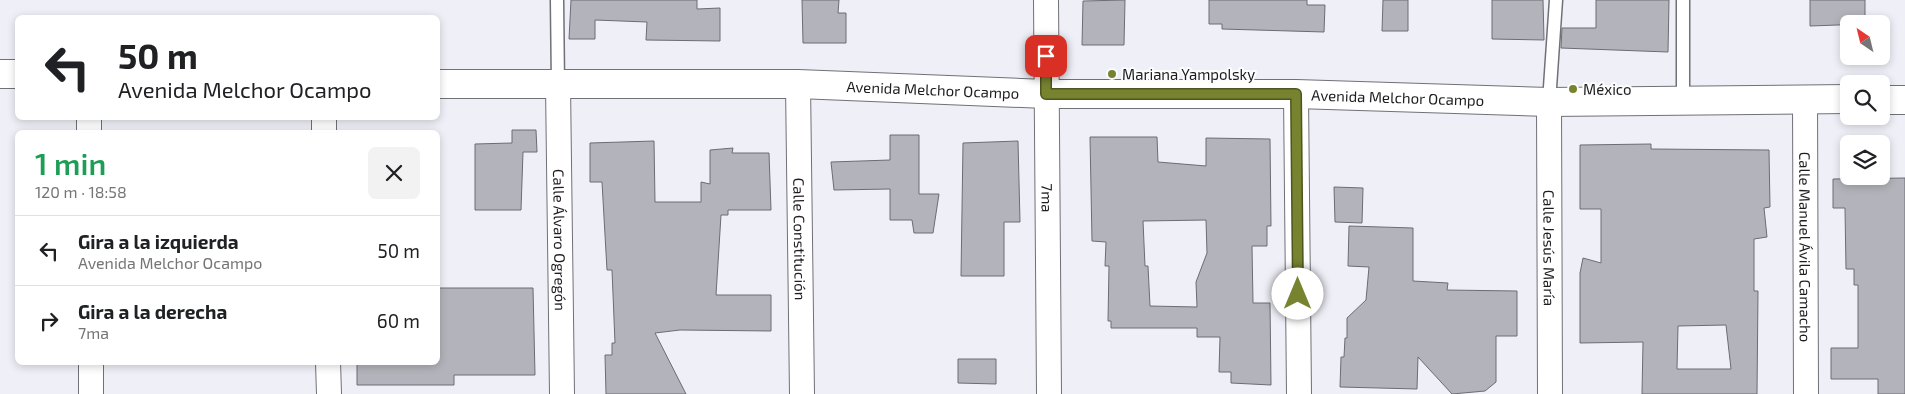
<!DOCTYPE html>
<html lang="es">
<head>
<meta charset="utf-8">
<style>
  body { margin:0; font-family:"Exo 2",sans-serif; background:#f2f2f2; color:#202124; height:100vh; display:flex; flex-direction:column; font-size:19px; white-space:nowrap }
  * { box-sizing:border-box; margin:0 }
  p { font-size:16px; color:#757577 }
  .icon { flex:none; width:28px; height:28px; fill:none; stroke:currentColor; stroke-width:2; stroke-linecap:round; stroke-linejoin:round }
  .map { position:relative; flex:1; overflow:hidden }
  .sheet { position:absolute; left:15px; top:130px; width:425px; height:235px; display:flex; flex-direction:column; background:#fff; border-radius:8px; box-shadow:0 2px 8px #0003 }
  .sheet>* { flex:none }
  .top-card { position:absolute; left:15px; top:15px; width:425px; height:105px; border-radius:8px; box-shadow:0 2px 8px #0003; background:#fff; color:#202124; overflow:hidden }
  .needle { width:32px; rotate:325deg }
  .fabs { position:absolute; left:1840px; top:15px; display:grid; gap:10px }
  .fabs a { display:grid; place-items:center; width:50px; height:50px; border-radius:8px; background:#fff; box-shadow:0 2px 8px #0003; font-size:25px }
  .pin { position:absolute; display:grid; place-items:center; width:42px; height:42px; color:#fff; margin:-21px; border-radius:10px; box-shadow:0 2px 8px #0006 }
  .me { position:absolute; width:55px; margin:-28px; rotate:0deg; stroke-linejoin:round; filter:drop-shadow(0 0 4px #0008) }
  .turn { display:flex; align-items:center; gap:18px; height:105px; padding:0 20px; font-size:22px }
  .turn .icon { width:65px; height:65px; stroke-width:2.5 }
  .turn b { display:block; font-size:35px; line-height:42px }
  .round { display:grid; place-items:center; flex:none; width:52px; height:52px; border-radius:8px; background:#f2f2f2 }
  .head { display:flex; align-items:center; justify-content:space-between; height:85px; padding:0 20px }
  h1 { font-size:30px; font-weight:600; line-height:38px; color:#1e9e55 }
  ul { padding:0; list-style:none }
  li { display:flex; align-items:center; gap:15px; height:70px; padding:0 20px; border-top:1px solid #e0e0e0 }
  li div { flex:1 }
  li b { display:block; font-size:19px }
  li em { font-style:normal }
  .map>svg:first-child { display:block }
</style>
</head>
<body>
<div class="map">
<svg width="1905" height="394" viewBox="0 0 1905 394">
  <rect width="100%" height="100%" fill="#efeff7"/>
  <path fill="#b3b3bb" stroke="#6d6c74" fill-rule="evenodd" d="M571,0H697V9L720,8V41L646,40L647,22L595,20V39H569Z
    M802,0H839L838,13H846V43H803Z
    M1125,0L1124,45H1082L1083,1Z
    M1209,0H1307V5H1325L1324,32L1222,29V24H1209Z
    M1383,0H1408V31H1382Z
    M1492,0H1543L1544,40L1492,39Z
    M1596,0H1669L1668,52L1561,48L1562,28H1596Z
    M1810,0H1865V24L1810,26Z
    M512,130H536L537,152H523L521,210H475V144L512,143Z
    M890,135H919V194H939L933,233H914L912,220H890V189L834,190L831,162L890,160Z
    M1090,137H1157L1158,162L1206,166V138L1270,139L1271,226H1267V246H1252L1253,303H1270L1271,385L1231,383V372H1219L1220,337H1197V328H1111V321H1108L1109,266H1105L1106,242L1092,241ZM1206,220L1207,253L1196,282L1197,307L1150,306L1148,266H1145L1143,221Z
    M654,141L655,202H701V182L710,184V150L733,148L732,153H769L771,210H728V215H721L716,295H771V331L680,330L655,333L686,394H606L605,355H612V343H615L612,270H607L602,182H590V143Z
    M1018,141L1020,222H1004V276H961L963,143Z
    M1651,144V149L1769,150L1770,207L1764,208L1767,237L1754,239V291H1758L1757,394H1642L1643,342L1580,343V273L1583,258L1601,263V209H1580V145ZM1726,325L1731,369H1677L1678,326Z
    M1905,178V394H1878V379H1831V348H1858V285H1854V269H1846L1845,208H1833V179Z
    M1334,187L1363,188L1362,223L1335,222Z
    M1349,226L1413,228V281L1448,283L1447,290L1517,291V336H1496V382L1485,391L1452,394L1418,357L1417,389L1340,387L1341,357H1344L1345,338H1347V318L1366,300L1369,267L1348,266Z
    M438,288H533L535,375H454V385H357V362H438Z
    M958,359H996V384L958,383Z"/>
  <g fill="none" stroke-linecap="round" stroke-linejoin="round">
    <defs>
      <path id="lane" d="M557,0L558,85
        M1549,102L1556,0
        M1683,102V0"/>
      <g id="street">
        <path id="s1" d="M1046,0L1049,394"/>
        <path id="s2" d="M798,84L802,394"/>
        <path id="s3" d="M558,85L562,394"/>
        <path d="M1296,94L1299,394"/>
        <path id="s4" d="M1805,99L1806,394"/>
        <path id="s5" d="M1549,102L1550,394"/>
        <path d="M89,118V132"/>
        <path d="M324,118V132"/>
        <path d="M91,362V394"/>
        <path d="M328,362L329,394"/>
      </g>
      <g id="secondary">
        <path d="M0,74H18"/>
        <path id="s6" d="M438,84H798L1046,94H1296L1549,102L1849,99"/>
        <path d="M1881,100H1905"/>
      </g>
    </defs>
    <use href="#lane" stroke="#707077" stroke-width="15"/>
    <use href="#street" stroke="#707077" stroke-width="26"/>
    <use href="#secondary" stroke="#707077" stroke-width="30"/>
    <use href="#lane" stroke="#fff" stroke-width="12"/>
    <use href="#street" stroke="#fff" stroke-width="24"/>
    <use href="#secondary" stroke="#fff" stroke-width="28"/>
  </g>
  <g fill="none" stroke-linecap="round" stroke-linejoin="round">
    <defs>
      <path id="route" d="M1046,56V94H1296L1298,294"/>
    </defs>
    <use href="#route" stroke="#4e551f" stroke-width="12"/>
    <use href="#route" stroke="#788330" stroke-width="9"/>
  </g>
  <g fill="#788330" stroke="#fdfdfe" stroke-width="2">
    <circle cx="1112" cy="74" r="5"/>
    <circle cx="1573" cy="89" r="5"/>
  </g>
  <g text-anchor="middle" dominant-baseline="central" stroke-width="4" stroke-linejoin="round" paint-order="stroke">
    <g font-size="15" fill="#1d1d20" stroke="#fdfdfe" text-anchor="start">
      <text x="1122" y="74">Mariana Yampolsky</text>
      <text x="1583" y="89">México</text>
    </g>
    <g font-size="15" fill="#1d1d20" stroke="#fdfdfe">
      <text stroke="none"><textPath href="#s6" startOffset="495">Avenida Melchor Ocampo</textPath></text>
      <text stroke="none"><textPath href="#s6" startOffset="960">Avenida Melchor Ocampo</textPath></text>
      <text stroke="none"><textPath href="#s1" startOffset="198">7ma</textPath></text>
      <text stroke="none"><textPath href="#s2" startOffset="155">Calle Constitución</textPath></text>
      <text stroke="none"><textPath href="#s3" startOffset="155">Calle Álvaro Ogregón</textPath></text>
      <text stroke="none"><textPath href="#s4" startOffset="148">Calle Manuel Ávila Camacho</textPath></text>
      <text stroke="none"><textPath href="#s5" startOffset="146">Calle Jesús María</textPath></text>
    </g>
  </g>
</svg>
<div class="fabs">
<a><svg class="needle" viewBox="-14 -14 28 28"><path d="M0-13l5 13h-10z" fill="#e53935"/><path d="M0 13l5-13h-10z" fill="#757577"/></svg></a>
<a><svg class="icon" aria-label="search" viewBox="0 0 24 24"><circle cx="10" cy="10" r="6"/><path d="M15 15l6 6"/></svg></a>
<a><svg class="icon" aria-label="layers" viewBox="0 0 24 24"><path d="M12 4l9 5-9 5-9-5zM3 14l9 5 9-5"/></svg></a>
</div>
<div class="pin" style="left:1046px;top:56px;background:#d93025"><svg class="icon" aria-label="arrive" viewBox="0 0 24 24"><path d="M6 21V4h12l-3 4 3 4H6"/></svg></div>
<svg class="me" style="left:1298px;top:294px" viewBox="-20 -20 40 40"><circle r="19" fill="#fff"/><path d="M0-13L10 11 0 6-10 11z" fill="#788330"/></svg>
<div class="top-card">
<div class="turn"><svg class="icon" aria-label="left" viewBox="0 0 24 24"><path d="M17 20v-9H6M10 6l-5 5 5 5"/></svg><div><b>50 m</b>Avenida Melchor Ocampo</div></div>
</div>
<section class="sheet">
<div class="head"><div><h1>1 min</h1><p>120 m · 18:58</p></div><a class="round"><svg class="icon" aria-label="close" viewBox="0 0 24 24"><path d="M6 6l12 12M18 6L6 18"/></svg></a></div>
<ul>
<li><svg class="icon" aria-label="left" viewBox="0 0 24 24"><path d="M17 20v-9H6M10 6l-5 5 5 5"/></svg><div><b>Gira a la izquierda</b><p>Avenida Melchor Ocampo</p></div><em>50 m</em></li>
<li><svg class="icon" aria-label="right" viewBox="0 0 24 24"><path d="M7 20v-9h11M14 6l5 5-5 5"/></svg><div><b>Gira a la derecha</b><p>7ma</p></div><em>60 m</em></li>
</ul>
</section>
</div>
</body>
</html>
